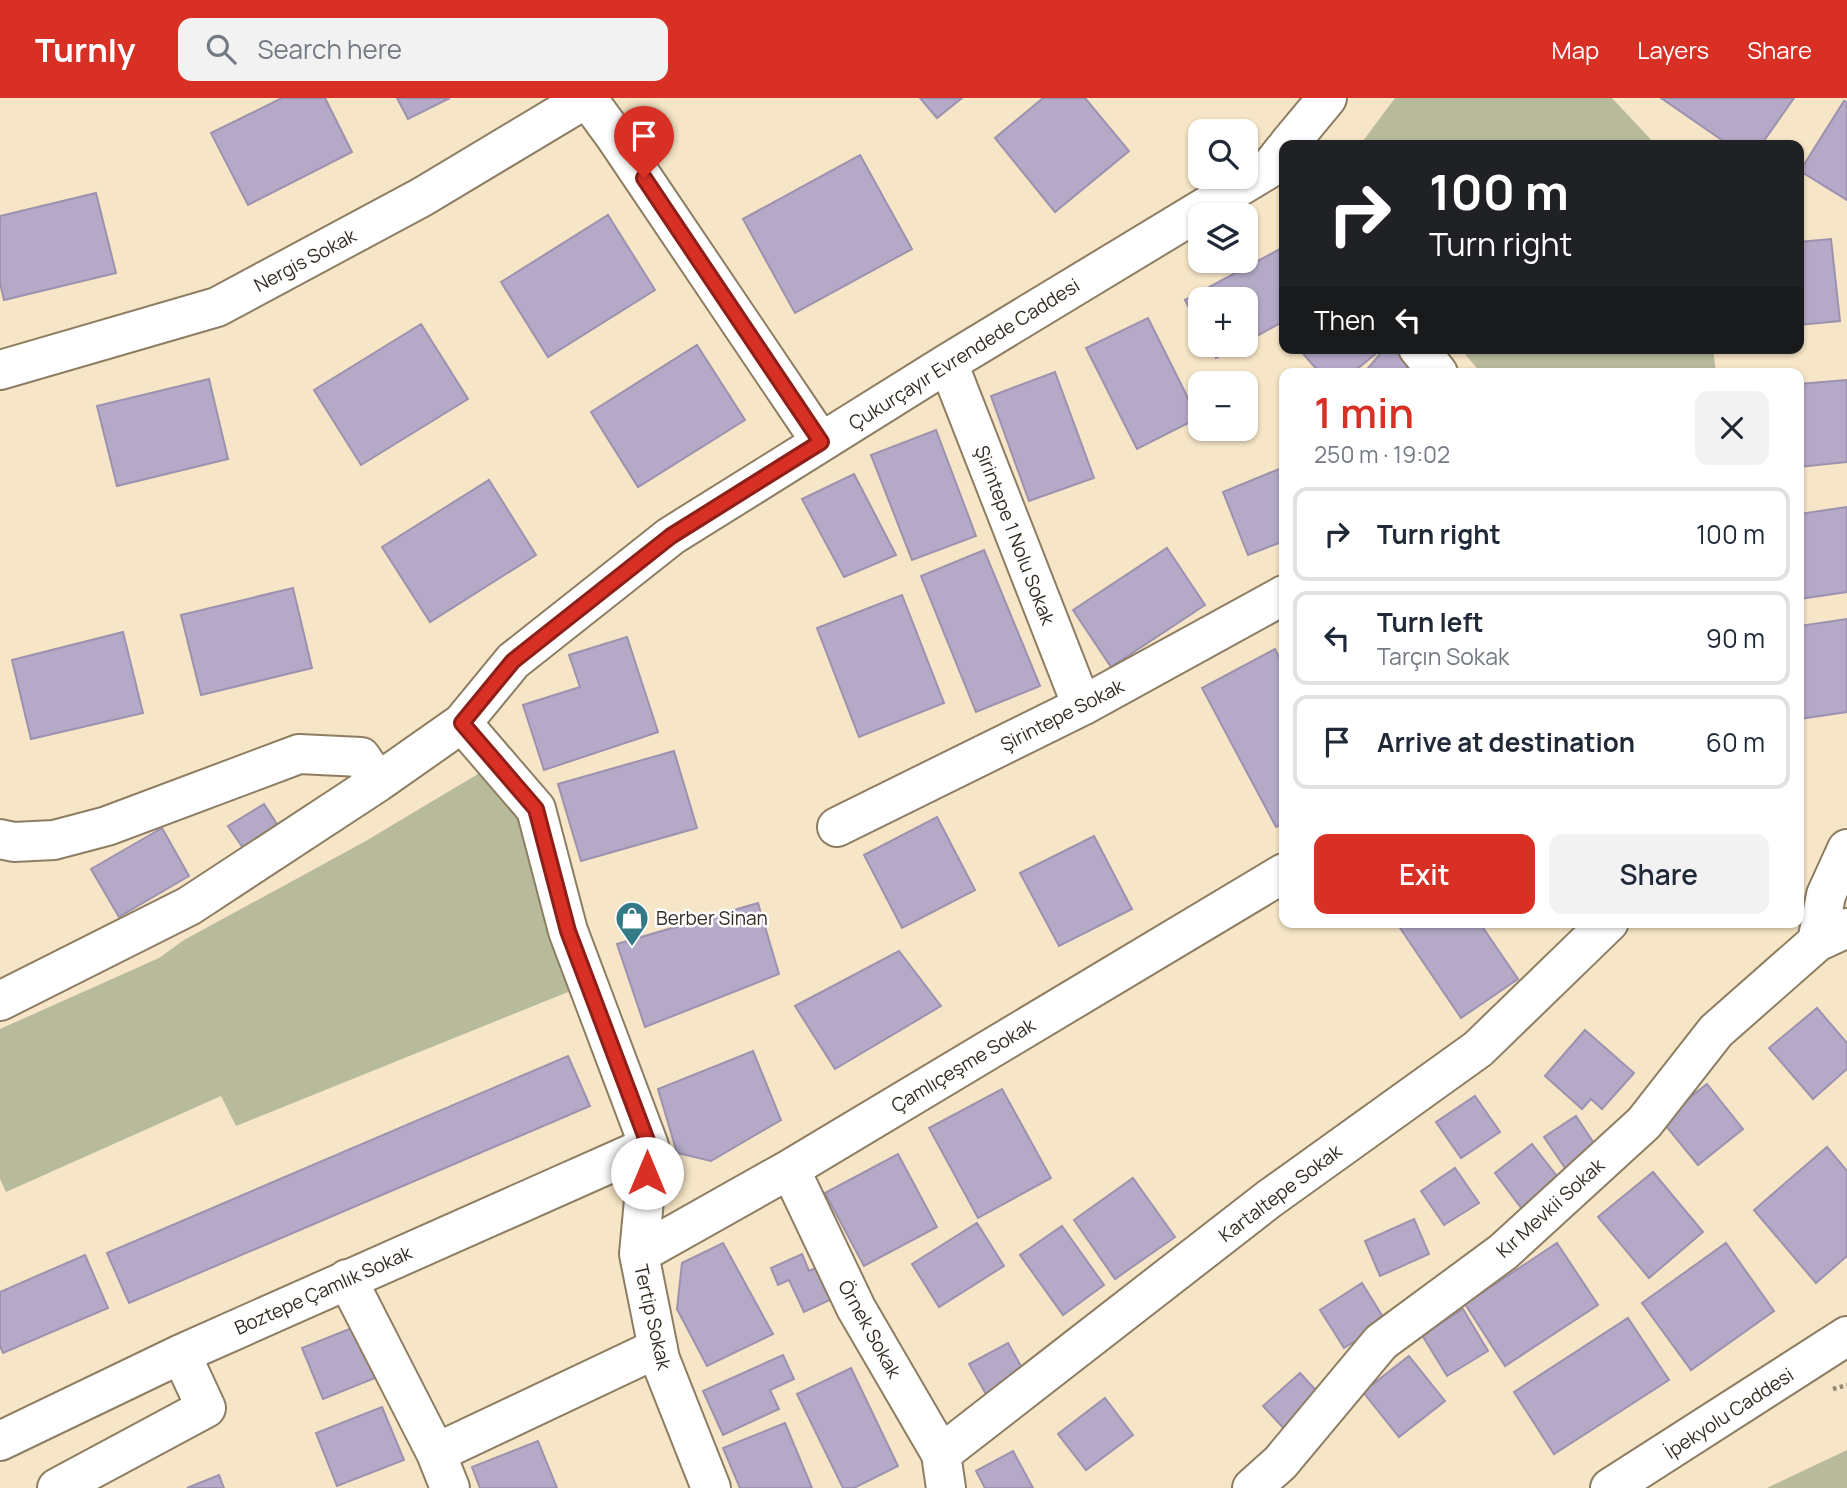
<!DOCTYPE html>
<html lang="en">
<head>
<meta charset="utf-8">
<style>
  body { margin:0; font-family:Manrope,sans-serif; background:#f2f2f3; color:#1f2937; height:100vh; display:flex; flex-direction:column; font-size:26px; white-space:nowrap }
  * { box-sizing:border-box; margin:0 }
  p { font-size:23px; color:#747a83 }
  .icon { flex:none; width:38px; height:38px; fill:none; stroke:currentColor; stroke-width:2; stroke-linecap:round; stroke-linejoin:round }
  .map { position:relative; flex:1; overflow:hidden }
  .details { position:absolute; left:1279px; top:270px; width:525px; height:560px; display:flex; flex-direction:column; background:#fff; border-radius:14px; box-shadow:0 2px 5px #0004 }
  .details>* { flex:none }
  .banner { position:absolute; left:1279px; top:42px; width:525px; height:214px; border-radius:14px; box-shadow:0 2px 5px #0004; background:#202124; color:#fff; overflow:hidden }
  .controls { position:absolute; left:1188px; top:21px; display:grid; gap:14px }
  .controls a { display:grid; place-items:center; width:70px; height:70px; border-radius:14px; background:#fff; box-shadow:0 2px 5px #0004; font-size:35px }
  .pin { position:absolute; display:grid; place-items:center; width:60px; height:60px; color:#fff; margin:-72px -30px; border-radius:50% 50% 50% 0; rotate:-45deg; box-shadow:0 0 7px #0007 }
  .pin .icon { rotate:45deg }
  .me { position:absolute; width:77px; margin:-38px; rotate:0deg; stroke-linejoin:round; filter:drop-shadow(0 0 5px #0008) }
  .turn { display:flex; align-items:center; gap:24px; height:147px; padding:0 35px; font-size:32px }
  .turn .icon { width:91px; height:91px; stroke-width:2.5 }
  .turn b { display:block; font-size:49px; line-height:60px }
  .then { display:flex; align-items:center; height:66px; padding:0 35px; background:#0003; gap:14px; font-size:26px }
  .round { display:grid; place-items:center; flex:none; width:74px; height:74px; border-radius:14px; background:#f2f2f3 }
  .headline { display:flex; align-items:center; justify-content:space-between; height:119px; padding:0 35px }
  h1 { font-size:42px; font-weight:600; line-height:52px; color:#d93025 }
  .button { display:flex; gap:14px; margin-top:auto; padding:14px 35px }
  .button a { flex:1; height:80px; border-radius:14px; background:#d93025; color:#fff; font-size:28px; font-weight:600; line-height:80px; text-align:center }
  .button a+a { background:#f2f2f3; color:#1f2937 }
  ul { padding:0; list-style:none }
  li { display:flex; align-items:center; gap:21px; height:94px; margin:0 14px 10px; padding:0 21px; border:4px solid #e0e1e3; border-radius:14px }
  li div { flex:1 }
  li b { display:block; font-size:26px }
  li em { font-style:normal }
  header { display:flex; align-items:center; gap:42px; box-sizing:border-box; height:98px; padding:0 35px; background:#d93025; color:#fff }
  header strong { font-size:33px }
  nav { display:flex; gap:38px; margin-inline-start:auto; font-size:24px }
  .search { width:490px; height:63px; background:#f2f2f3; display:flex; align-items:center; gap:18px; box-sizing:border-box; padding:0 24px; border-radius:14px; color:#747a83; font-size:26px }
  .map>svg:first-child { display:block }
</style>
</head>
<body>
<header>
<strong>Turnly</strong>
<div class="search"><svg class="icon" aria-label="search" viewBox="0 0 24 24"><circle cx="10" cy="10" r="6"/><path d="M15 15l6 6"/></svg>Search here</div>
<nav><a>Map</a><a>Layers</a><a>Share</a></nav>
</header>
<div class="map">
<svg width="1847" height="1390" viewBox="0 0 1847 1390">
  <rect width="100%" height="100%" fill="#f6e5c6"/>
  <path fill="#b7bb9c" d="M1395,0H1612L1656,47H1360Z
    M1460,250H1713L1716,275H1481Z
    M488,670L511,694L573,892L236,1028L221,998L6,1094L0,1081V931L159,860L184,842L364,744Z
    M1847,1352V1390H1767Z"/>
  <path fill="#b4a9c7" stroke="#9c91af" stroke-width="2" d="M282,0H325L352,54L248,107L211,35Z
    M397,0H450L408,21Z
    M920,0H962L937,20Z
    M1043,0H1085L1129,53L1055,114L995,40Z
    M1661,0H1794L1761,47H1729Z
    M1844,3L1847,4V102L1800,73Z
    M860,57L912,151L795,215L743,121Z
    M96,95L116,175L4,202L0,185V118Z
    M608,117L655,192L548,259L501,184Z
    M1831,141L1840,223L1799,227V144Z
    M1280,151L1284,160V223L1246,244V201H1200V231L1185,202Z
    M1148,220L1198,320L1137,351L1086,250Z
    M421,226L468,301L361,367L314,292Z
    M697,247L745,322L638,389L591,314Z
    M1209,247H1241L1216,260Z
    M1298,250H1375L1378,254L1352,275H1320Z
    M1385,250H1392L1419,275H1364Z
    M1055,274L1094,380L1029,403L991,298Z
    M209,281L228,361L117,388L97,308Z
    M1847,282V364L1799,369V286Z
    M936,332L976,438L912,462L871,357Z
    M1284,369V443L1248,457L1223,394Z
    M854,376L896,457L844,479L802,401Z
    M489,382L536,457L430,524L382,449Z
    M1847,409V494L1799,501V416Z
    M1167,450L1205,507L1111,569L1073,512Z
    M984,452L1040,588L976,614L921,478Z
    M293,490L312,570L201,597L181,517Z
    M902,497L944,605L859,639L817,530Z
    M1847,521V614L1799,621V528Z
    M123,534L143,615L31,641L12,562Z
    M627,539L658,634L544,672L523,607L580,589L569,557Z
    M1275,551L1284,570V725L1276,729L1202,590Z
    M674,653L697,730L581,763L558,686Z
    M264,706L280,731L245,753L228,728Z
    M937,719L975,792L902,830L864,757Z
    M162,730L189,778L119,819L91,771Z
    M1094,738L1132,811L1059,848L1020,775Z
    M758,805L779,876L645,929L617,846Z
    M1396,824H1479L1518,881L1461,920Z
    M899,853L941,908L835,971L795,908Z
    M1817,910L1847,945V971L1813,1001L1769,950Z
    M1585,932L1634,975L1602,1011L1591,1001L1582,1011L1545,978Z
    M753,953L781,1022L711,1063L677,1055L658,991Z
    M568,958L590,1008L129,1205L107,1155Z
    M1707,986L1743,1031L1698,1067L1661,1022Z
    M1002,991L1051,1080L978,1120L929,1030Z
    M1475,998L1500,1034L1461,1060L1436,1024Z
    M1576,1018L1599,1053L1567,1073L1544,1039Z
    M1532,1046L1560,1082L1522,1111L1495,1075Z
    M1827,1049L1847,1073V1158L1816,1185L1754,1112Z
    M898,1056L937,1129L864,1168L825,1095Z
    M1455,1070L1479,1105L1444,1127L1421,1093Z
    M1653,1074L1703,1134L1649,1180L1598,1119Z
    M1133,1080L1175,1139L1115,1181L1074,1122Z
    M1414,1121L1429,1156L1380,1178L1365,1143Z
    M977,1125L1004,1168L939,1209L912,1166Z
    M1062,1128L1104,1187L1063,1217L1020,1157Z
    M723,1145L773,1236L707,1268L677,1211L682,1165Z
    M1557,1145L1598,1207L1505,1268L1465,1206Z
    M1726,1145L1774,1213L1691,1272L1642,1205Z
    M802,1156L809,1173L820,1168L834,1200L804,1214L789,1182L778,1187L771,1170Z
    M85,1157L108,1210L3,1255L0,1248V1194Z
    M1362,1185L1386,1224L1344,1250L1320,1212Z
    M1463,1211L1488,1253L1447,1278L1422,1237Z
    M1628,1220L1669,1282L1554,1356L1514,1294Z
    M354,1229L375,1280L323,1301L302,1250Z
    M1008,1245L1026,1277L987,1298L969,1266Z
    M783,1257L794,1281L770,1292L779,1311L723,1337L703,1293Z
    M1409,1258L1445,1303L1399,1339L1363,1294Z
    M851,1270L898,1368L854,1390H843L797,1296Z
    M1300,1275L1324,1301L1287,1334L1263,1308Z
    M1105,1300L1133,1337L1086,1372L1058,1336Z
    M382,1309L404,1362L337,1388L316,1335Z
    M785,1325L812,1390H740L723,1350Z
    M538,1343L557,1390H480L472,1369Z
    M1013,1353L1033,1390H985L976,1373Z
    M219,1377L224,1390H187Z"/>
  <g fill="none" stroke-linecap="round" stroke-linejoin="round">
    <defs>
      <path id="minor" d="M587,0L614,37L821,344
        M1288,47L1327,0
        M1418,250L1438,275
        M948,265L1082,608
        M0,272L217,209L422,99L587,0
        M462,625L536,711L568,833L649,1048L639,1156L660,1261L711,1390
        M837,729L1082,608L1284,497
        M0,741L14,744L54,742L107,728L299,656L361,659L378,684
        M1817,844L1826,797L1847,751
        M0,903L189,808L378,684L462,625L513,563L671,438L948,265L1270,70L1284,52
        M790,1071L856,1210L941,1356L946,1390
        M639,1156L790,1071L1284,775
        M347,1181L436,1355L450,1390
        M0,1343L181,1256L649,1048
        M436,1355L658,1250
        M941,1356L1269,1101L1478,951L1609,824
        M57,1390L206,1310L181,1256
        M1252,1390L1280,1365L1381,1244L1503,1154L1644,1025L1716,933L1817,844L1847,830
        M1610,1390L1847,1238"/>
    </defs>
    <use href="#minor" stroke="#8d7d62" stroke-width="42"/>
    <path stroke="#938772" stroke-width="4.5" stroke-dasharray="3.5 3.5" stroke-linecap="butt" d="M1833,1291L1847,1287"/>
    <use href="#minor" stroke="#fff" stroke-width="38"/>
  </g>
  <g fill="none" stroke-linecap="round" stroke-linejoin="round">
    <defs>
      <path id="route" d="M644,80L821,344L671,438L513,563L462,625L536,711L568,833L649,1048L647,1075"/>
    </defs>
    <use href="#route" stroke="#8d1f18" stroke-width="18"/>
    <use href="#route" stroke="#d93025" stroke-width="12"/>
  </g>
  <defs>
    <symbol id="shop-pin" viewBox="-11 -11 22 30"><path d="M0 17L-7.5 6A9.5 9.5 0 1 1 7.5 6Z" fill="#337986" stroke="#fff"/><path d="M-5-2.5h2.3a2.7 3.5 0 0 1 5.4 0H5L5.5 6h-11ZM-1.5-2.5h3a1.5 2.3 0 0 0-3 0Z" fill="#fff"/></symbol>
  </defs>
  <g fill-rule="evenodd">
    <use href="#shop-pin" x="613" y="801" width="38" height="52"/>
  </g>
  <g text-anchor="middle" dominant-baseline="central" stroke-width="5" stroke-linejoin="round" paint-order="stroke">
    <g font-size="19" fill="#332d21" stroke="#fff">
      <text transform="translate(305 162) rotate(-28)">Nergis Sokak</text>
      <text transform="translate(964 256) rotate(-32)">Çukurçayır Evrendede Caddesi</text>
      <text transform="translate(1015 437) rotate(69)">Şirintepe 1 Nolu Sokak</text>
      <text transform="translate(1062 617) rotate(-27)">Şirintepe Sokak</text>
      <text transform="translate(963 967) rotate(-31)">Çamlıçeşme Sokak</text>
      <text transform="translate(1280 1095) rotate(-37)">Kartaltepe Sokak</text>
      <text transform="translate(1550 1110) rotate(-42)">Kır Mevkii Sokak</text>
      <text transform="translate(323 1192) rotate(-24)">Boztepe Çamlık Sokak</text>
      <text transform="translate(653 1219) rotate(77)">Tertip Sokak</text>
      <text transform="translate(870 1231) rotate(61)">Örnek Sokak</text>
      <text transform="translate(1729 1315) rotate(-33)">İpekyolu Caddesi</text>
    </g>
    <g font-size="19" fill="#332d21" stroke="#fff" text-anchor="start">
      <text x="656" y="820">Berber Sinan</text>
    </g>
  </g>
</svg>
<div class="controls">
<a><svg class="icon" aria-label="search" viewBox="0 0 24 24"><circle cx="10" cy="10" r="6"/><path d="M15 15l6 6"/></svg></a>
<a><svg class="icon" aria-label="layers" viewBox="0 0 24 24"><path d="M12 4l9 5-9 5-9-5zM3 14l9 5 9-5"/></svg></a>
<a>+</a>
<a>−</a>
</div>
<div class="pin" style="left:644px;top:80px;background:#d93025"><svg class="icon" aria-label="arrive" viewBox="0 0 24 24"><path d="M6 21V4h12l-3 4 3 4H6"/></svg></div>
<svg class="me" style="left:647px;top:1075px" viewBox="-20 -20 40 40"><circle r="19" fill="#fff"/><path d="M0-13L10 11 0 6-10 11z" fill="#d93025"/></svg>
<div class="banner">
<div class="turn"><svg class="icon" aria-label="right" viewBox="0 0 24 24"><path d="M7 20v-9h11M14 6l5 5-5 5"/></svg><div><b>100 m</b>Turn right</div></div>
<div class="then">Then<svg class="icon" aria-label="left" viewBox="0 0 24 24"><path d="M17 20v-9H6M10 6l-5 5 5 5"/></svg></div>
</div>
<section class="details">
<div class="headline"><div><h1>1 min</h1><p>250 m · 19:02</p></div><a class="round"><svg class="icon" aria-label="close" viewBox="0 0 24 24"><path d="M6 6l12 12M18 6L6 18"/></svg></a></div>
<ul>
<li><svg class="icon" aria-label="right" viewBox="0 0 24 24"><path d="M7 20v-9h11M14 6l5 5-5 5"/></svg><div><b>Turn right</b></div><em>100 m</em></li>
<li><svg class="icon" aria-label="left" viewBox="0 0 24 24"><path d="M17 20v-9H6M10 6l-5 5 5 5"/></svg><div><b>Turn left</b><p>Tarçın Sokak</p></div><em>90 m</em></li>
<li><svg class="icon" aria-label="arrive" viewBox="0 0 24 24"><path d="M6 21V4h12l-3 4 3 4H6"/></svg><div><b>Arrive at destination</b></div><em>60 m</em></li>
</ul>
<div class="button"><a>Exit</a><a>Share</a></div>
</section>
</div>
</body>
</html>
